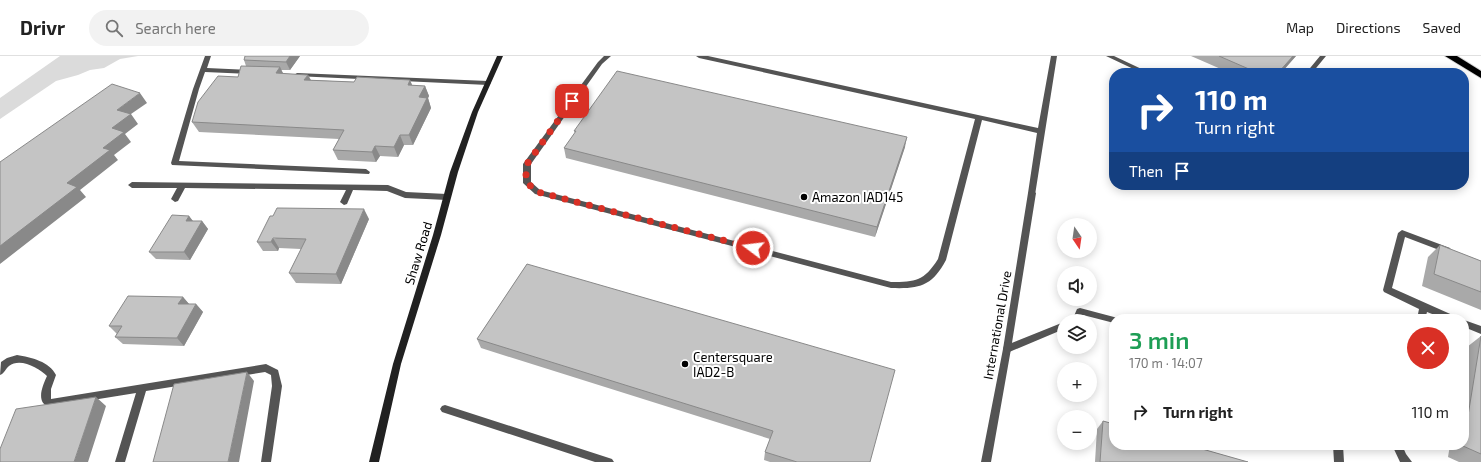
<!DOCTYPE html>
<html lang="en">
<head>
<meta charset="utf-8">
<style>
  body { margin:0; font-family:"Exo 2",sans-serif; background:#f2f2f2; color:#222; height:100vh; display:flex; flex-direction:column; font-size:15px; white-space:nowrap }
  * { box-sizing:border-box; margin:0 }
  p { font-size:13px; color:#767676 }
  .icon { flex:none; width:22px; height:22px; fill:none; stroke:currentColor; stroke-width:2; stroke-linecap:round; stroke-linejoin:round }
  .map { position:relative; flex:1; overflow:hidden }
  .sheet { position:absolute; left:1109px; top:258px; width:360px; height:136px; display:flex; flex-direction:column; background:#fff; border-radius:16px; box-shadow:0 2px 10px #0003 }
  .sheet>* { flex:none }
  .hud { position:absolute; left:1109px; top:12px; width:360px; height:122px; border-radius:16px; box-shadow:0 2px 10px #0003; background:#1a4fa0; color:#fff; overflow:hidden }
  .needle { width:26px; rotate:167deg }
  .tools { position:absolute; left:1057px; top:162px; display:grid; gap:8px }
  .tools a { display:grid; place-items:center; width:40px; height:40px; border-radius:50%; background:#fff; box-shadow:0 2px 10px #0003; font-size:20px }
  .pin { position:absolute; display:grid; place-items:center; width:34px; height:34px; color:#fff; margin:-17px; border-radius:8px; box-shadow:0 2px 6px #0006 }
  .me { position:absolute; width:44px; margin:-22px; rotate:285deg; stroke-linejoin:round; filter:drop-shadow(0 0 3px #0008) }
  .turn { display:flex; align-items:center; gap:14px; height:84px; padding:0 20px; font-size:18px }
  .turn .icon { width:52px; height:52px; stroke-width:2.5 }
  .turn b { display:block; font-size:28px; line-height:34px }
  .then { display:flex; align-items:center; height:38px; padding:0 20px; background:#0003; gap:8px; font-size:15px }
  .round { display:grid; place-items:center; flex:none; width:42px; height:42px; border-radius:21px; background:#f2f2f2 }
  .headline { display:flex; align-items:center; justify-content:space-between; height:68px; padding:0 20px }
  h1 { font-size:24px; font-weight:600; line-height:30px; color:#1e9e55 }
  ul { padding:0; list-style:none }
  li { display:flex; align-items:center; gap:12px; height:60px; padding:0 20px }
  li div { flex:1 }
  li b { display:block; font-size:15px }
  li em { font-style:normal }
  header { display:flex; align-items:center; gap:24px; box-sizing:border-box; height:56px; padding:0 20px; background:#fff; border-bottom:1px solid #e0e0e0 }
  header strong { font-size:19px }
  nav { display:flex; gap:22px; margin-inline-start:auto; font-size:14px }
  .search { width:280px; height:36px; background:#f2f2f2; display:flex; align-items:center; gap:10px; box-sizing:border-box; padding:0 14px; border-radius:22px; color:#767676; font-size:15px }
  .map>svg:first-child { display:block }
</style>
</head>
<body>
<header>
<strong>Drivr</strong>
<div class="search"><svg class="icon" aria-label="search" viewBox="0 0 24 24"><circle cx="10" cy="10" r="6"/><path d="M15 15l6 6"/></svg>Search here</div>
<nav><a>Map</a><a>Directions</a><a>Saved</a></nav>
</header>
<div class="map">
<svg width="1481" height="406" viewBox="0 0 1481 406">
  <rect width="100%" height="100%" fill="#fff"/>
  <path fill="#dbdbdb" d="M60,0H138L120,3L104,12L90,14L78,19L56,25L0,63V42Z"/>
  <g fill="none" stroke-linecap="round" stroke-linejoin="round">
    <defs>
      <path id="motorway" d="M1445,0H1457L1481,15V22Z"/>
    </defs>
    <use href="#motorway" stroke="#dbdbdb" stroke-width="2"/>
    <path fill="#545454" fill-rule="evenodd" d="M205,0H211L207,12L250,14L253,16L250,18L205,16L199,33L179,105L366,113L370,116L369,118L172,109L171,107L193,33Z
      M604,0H611L602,8L531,108V126L540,134L891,226C916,226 924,225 938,203L975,63L699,2L696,0H708L1038,72L1051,0H1057L1035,139H1029L1028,137L1037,77L982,64L946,204C932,230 920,233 891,232L535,138L523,127V108L598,6Z
      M1106,0H1114L1150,17H1142Z
      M1320,0H1326L1312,17H1306Z
      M297,17L488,25L491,27L488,29L295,20L294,19Z
      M132,126L388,129L406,136L447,138L451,141L447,144L405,142L387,135L353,134L347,148L344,149L340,146L346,134L185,132L178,145L175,146L171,143L177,132H132L128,129Z
      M1402,174L1450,192L1451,194L1447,197L1405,181L1392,232L1457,261L1458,263H1445L1427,256L1425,263H1417L1419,253L1384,236L1383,234L1398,177Z
      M1080,252L1114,261L1118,263H1114V267L1083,259L1080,265H1068L1069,263L1074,260L1077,253Z
      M1464,264L1481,270V278L1464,271Z
      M1064,266V273L1007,297L1004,296L1003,293L1004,290Z
      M17,299C31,301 50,306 56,319L51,333V343L266,308L278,314L282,330L271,406H261L272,330L271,319L265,316L146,335L125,406H115L136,337L49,351C35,346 43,329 47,320C39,312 20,301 9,310C5,313 5,317 0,319L1,306L7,302Z
      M445,349L609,402L612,403L614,406H595L445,357L442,356L440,353L442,350Z
      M1333,389H1343L1344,406H1334Z
      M1392,389H1402L1406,398L1412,406H1400Z"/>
    <path fill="#545454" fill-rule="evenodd" d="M1032,134L1036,137L1011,293L991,406H981L1003,293L1028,137Z"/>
    <path fill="#212121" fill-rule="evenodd" d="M497,0H503L478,56L458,116L441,179L401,308L379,406H369L393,308L433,179L450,116L472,56Z"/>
    <use href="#motorway" fill="#000" fill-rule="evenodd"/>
  </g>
  <path fill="#a9a9a9" d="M300,0L290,14H281L283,18L308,19L311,24L354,26L410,24L412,29L425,30L429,40L428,42L431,52L413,89H404L398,101L380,100L376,106L338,104L333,94L339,83L199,76L192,66L238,21L246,10L244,4Z
    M1191,0H1296L1281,17H1230Z
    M574,75L905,91L875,181L566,102L564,92L575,77Z
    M189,160L193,165H202L208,173L190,204L156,203L149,196Z
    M369,163L341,228L296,227L289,217L301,193L279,192L278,195H263L257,186Z
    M1440,189L1481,205V254L1422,230L1428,201Z
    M527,208L870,406H770L764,404L765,396L770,383L481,292L477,283Z
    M183,241L189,248H196L203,256L184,290L123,288L115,281L117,278L109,270Z
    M1481,280V406H1459L1448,401L1450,389H1464V306L1467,291Z
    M1103,365L1248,406H1095L1097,373Z"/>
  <path fill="#898989" d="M290,0H300L290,14L286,6Z
    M1293,0H1296L1281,17H1278Z
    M280,11L285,21L276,17Z
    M308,19L313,29L304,24Z
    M410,24L414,34L408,29Z
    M425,30L429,40L428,42L431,52L413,89L409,79L419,41Z
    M140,37L147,47L131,58L138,68L125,78L131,86L114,99L118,104L80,134L86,141L0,208V190L103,92L112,72L117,54Z
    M400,79L404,89L398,101L394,91Z
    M907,81L905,91L875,181L877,171Z
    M375,90L380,100L376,106L372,96Z
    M364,153L369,163L341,228L336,218Z
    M189,160L195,168L186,165Z
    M202,165L208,173L190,204L184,196Z
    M273,182L279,192L278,195L271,186Z
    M183,241L189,248H178Z
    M196,248L203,256L184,290L177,282Z
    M247,316L254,325L239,406H228Z
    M96,341L106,350L88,406H74Z"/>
  <path fill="#c4c4c4" stroke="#898989" d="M245,0H290L286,6L244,4Z
    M1219,0H1293L1278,17H1258Z
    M241,10L280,11L276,17L308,19L304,24L354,26L357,21L410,24L408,29L425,30L419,41L427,42L409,79H400L394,91L375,90L372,96L333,94L344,74L192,66L198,46L218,20L238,21Z
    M617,15L907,81L877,171L564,92L576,75H574Z
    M112,28L140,37L117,54L131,58L112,72L124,76L103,92L110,94L67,127L77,131L0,190V106Z
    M277,152L364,153L336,218L289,217L306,183L273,182L271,186H257L270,160H273Z
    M172,159L189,160L186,165H202L184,196H149Z
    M1440,189L1481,205V236L1434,218Z
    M527,208L895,314L870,406H797L765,396L773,375L477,283Z
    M128,240L183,241L178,248H196L177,282L115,281L122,270H109Z
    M1481,280V398L1463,390V389H1464V384Z
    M247,316L228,406H153L174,328Z
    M96,341L74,406H0V393L16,353Z
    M1103,365L1114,368V389H1188L1248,406H1100Z"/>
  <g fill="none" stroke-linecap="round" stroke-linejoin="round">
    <path stroke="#d93025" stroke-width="7" stroke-dasharray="0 12.6" d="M572,45L527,108L526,119L527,127L538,136L753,192"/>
  </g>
  <g fill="#000" stroke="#fff" stroke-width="1.5">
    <circle cx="804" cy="141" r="4"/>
    <circle cx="685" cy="308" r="4"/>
  </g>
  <g text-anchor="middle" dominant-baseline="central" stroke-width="4" stroke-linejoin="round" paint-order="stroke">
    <g font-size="13" fill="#000" stroke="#fff" text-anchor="start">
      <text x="812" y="141">Amazon IAD145</text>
      <text x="693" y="301">Centersquare<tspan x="693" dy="15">IAD2-B</tspan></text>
    </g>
    <g font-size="13" fill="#000" stroke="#fff">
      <text transform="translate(418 197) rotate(-73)">Shaw Road</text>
      <text transform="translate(997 269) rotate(-80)">International Drive</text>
    </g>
  </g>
</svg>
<div class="tools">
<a><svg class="needle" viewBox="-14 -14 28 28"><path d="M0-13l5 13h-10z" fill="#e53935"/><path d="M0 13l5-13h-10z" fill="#767676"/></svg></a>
<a><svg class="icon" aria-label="sound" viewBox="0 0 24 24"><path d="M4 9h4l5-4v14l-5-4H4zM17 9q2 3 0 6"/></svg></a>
<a><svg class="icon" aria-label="layers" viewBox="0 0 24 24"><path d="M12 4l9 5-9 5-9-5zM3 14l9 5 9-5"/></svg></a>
<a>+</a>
<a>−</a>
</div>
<div class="pin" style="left:572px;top:45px;background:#d93025"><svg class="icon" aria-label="arrive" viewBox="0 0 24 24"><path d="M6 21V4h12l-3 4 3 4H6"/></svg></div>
<svg class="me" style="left:753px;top:192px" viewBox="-20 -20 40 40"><circle r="17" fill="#d93025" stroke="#fff" stroke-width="3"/><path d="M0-11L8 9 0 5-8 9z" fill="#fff"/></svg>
<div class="hud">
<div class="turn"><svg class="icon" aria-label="right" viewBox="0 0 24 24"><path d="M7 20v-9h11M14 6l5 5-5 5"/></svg><div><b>110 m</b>Turn right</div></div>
<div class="then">Then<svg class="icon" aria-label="arrive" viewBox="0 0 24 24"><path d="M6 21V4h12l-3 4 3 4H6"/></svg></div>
</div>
<section class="sheet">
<div class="headline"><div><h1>3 min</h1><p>170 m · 14:07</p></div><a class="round" style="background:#d93025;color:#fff"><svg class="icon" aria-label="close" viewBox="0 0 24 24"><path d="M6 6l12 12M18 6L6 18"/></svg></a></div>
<ul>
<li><svg class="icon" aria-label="right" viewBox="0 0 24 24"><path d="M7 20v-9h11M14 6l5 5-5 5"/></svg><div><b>Turn right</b></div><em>110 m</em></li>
</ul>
</section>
</div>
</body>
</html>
